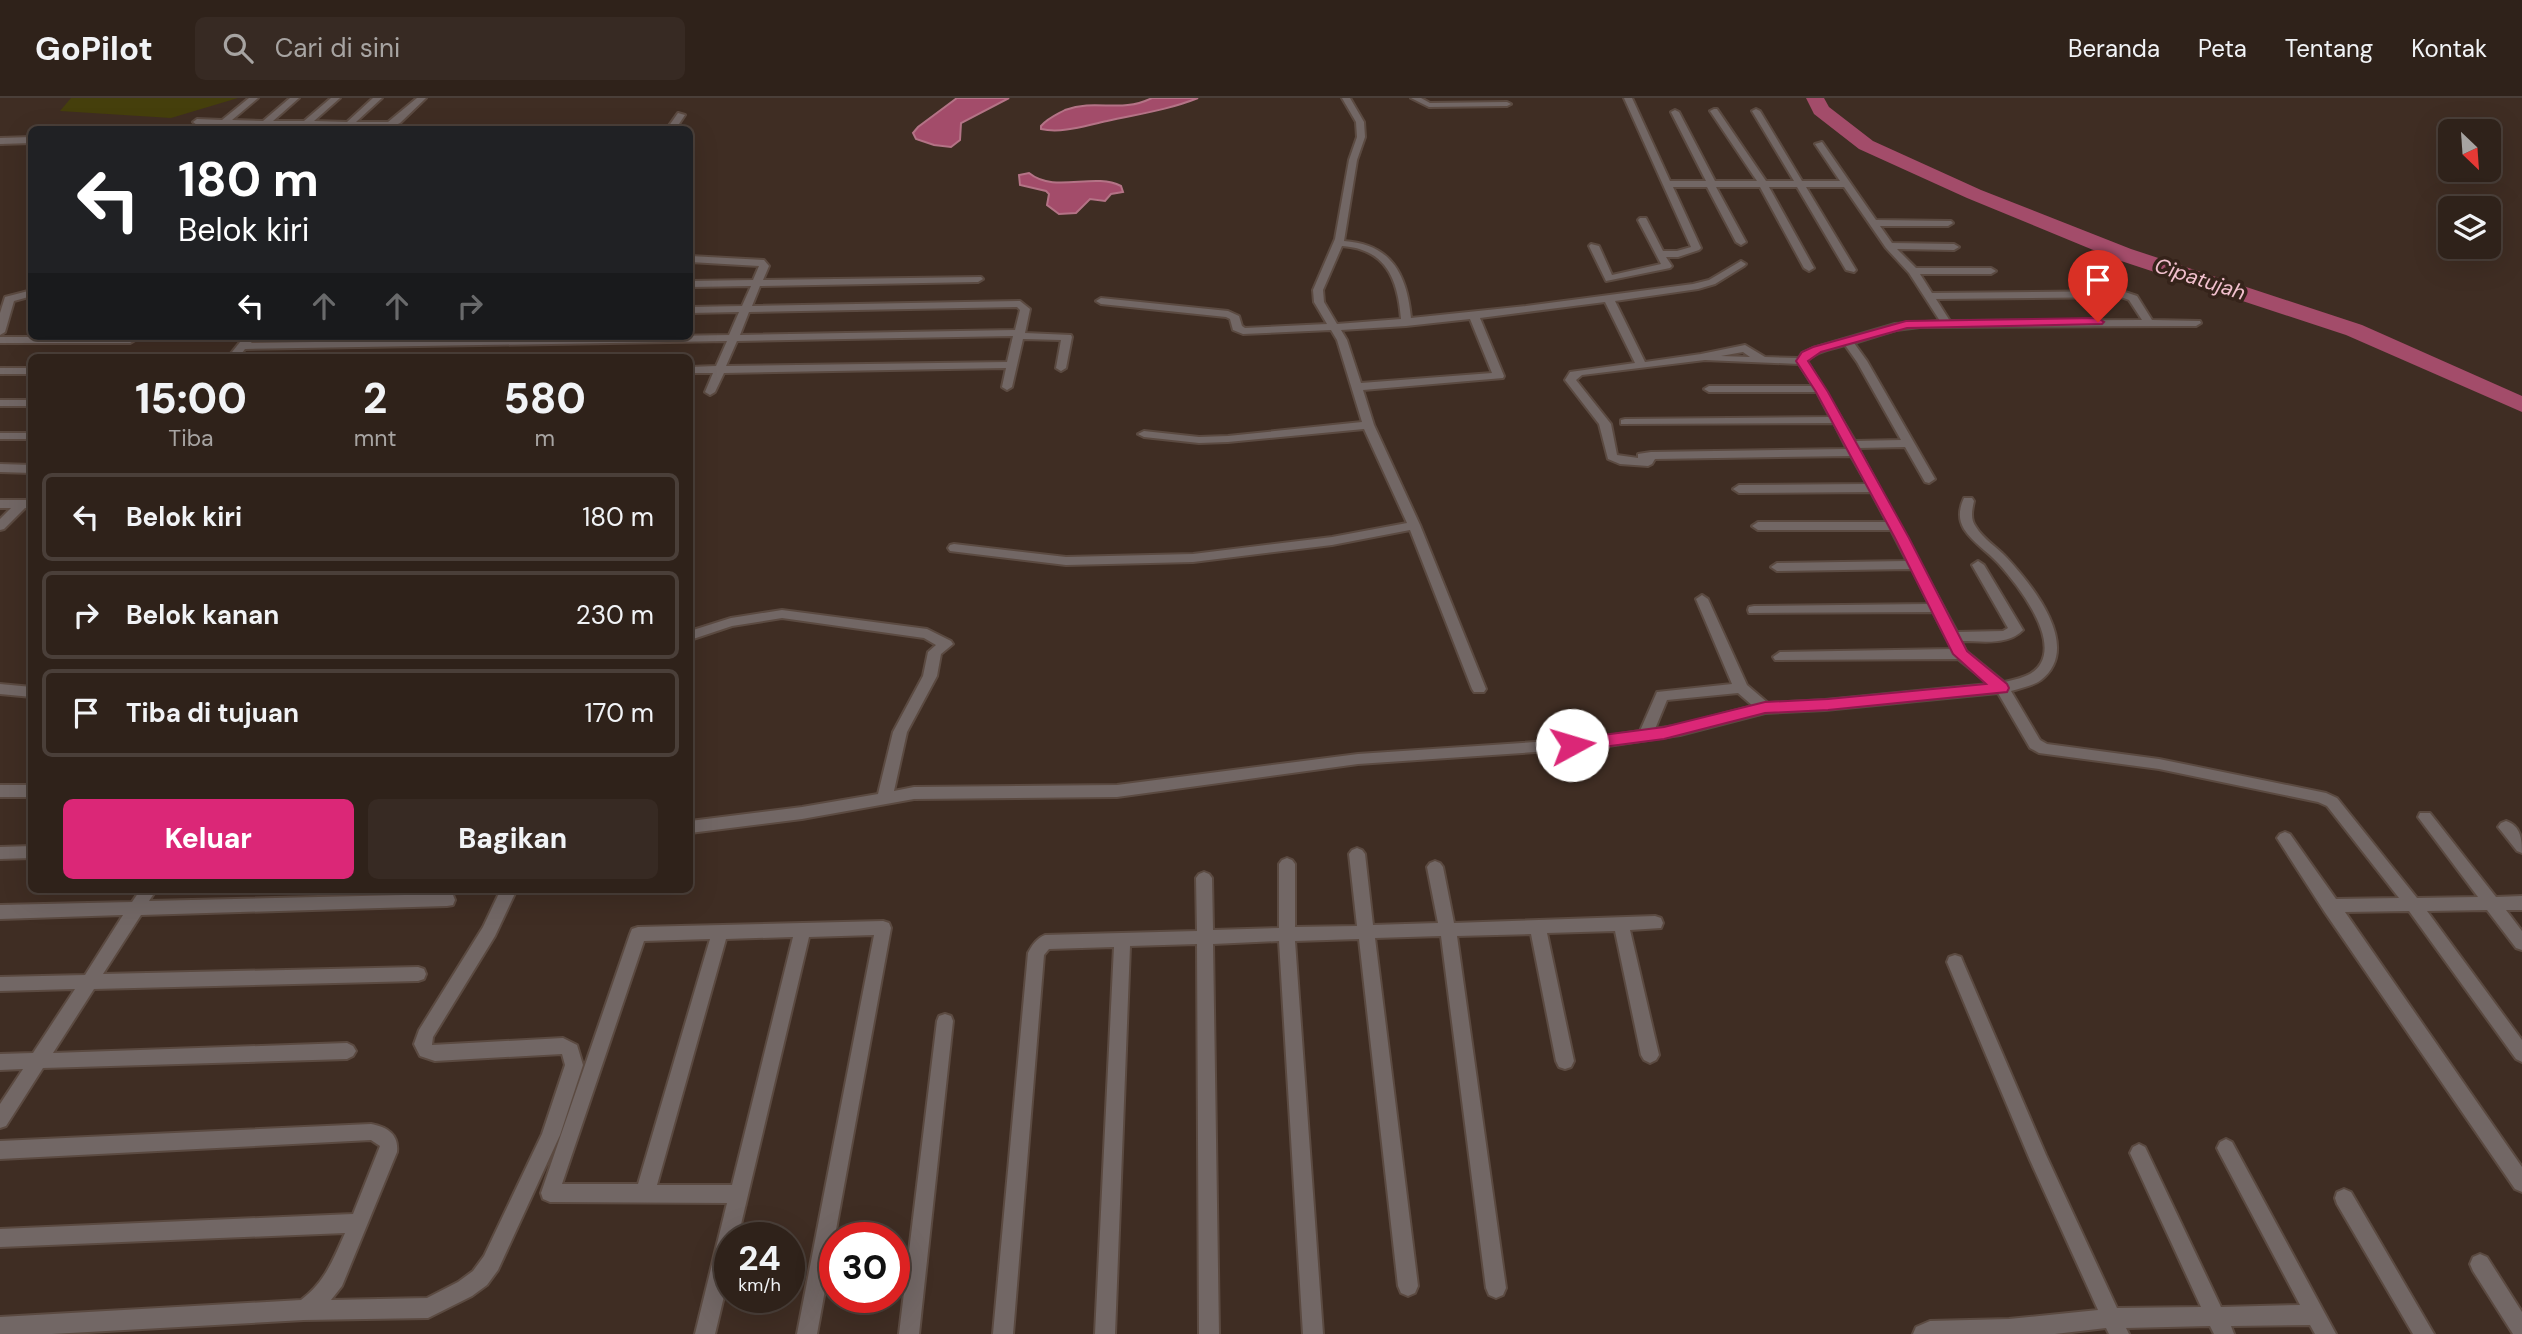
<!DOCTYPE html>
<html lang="id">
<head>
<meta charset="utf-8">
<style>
  body { margin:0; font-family:"DM Sans",sans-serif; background:#372a23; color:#f1f3f6; height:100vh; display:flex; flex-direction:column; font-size:26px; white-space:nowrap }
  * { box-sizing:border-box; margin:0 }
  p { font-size:23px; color:#a7a4a2 }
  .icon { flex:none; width:38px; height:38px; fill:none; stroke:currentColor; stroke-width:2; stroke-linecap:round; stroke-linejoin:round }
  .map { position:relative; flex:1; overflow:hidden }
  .panel { position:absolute; left:28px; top:256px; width:665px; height:539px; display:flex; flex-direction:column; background:#2f221a; border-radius:10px; box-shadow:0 7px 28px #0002,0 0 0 2px #4a3f39 }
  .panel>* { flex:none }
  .hud { position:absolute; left:28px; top:28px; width:665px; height:214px; border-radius:10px; box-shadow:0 7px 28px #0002,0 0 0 2px #4a3f39; background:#202124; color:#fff; overflow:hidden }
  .needle { width:46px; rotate:155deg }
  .tools { position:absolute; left:2438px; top:21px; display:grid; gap:14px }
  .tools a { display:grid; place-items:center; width:63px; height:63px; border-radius:10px; background:#2f221a; box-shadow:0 7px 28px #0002,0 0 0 2px #4a3f39; font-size:35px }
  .speed { position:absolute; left:714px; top:1124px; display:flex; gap:14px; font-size:35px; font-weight:700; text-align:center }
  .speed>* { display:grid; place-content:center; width:91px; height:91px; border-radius:50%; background:#2f221a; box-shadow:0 7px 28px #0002,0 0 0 2px #4a3f39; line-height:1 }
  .speed small { font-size:18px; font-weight:400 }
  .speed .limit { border:10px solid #d22; background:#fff; color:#111 }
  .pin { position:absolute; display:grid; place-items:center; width:60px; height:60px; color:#fff; margin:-72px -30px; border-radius:50% 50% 50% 0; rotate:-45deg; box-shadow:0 0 7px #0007 }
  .pin .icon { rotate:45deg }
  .me { position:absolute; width:77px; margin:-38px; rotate:84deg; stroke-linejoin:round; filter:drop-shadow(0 0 5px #0008) }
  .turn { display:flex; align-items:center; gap:24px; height:147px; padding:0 35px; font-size:32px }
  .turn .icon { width:91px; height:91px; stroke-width:2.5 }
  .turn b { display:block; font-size:49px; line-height:60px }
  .lanes { display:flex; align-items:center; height:66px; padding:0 35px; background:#0003; justify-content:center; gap:35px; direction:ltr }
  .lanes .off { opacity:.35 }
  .eta { display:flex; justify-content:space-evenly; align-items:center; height:119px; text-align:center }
  .eta b { font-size:42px; font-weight:800; line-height:49px }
  .cta { display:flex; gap:14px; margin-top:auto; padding:14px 35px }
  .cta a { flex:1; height:80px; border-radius:10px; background:#db2777; color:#fff; font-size:28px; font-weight:800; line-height:80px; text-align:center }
  .cta a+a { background:#372a23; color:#f1f3f6 }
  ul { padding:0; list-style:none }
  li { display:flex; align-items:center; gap:21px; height:88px; margin:0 14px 10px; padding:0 21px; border:4px solid #4a3f39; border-radius:10px }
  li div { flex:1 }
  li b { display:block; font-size:26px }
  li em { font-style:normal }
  header { display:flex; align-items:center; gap:42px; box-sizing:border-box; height:98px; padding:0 35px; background:#2f221a; border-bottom:2px solid #4a3f39 }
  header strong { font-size:33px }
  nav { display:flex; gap:38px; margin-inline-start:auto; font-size:24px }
  .search { width:490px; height:63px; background:#372a23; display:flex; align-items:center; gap:18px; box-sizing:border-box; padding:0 24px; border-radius:10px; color:#a7a4a2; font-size:26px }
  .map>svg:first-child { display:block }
</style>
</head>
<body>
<header>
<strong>GoPilot</strong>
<div class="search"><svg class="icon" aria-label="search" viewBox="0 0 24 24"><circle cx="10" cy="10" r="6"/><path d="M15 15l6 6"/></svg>Cari di sini</div>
<nav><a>Beranda</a><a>Peta</a><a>Tentang</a><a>Kontak</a></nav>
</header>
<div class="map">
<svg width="2522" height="1236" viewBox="0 0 2522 1236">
  <rect width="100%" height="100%" fill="#3f2d23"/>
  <path fill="#453f0c" d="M71,0H238L171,20L60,13Z"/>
  <path fill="#a34c6a" stroke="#b47386" stroke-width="2" d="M957,0H1009L961,25L960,42L951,49L934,47L916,41L913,35L918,29Z
    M1152,0H1198C1168,12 1138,16 1107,23C1087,27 1062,36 1041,31V28C1048,20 1056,17 1065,12C1098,0 1119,16 1152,0Z
    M1029,75C1055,96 1093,74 1121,88L1123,94L1111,96L1105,103L1090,101L1076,115L1059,116L1047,107L1049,96L1046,93L1020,87L1019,77Z"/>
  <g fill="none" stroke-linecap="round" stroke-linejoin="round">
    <path fill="#a34c6a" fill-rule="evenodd" d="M1806,0H1824L1829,9L1873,43L1981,92L2131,151L2362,227L2522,298V314L2346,237L2115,161L1967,100L1859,51L1814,16Z"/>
    <defs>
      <path id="street" d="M249,0H258L232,22L263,23L290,0H299L273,23H304L331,0H340L314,23L347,24L373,0H382L356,24H388L417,0H426L400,25L389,30L223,28L197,27L193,24L197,21L222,22Z
        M1342,0H1350L1364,24L1365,39L1357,62L1344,143C1391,146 1407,176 1411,220L1526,208L1693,186L1709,182L1741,163L1746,166L1744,168L1715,186L1698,191L1615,203L1645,264L1701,256L1745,247L1765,259L1799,260L1802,255L1813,250L1895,226L1940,223L1909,175L1886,150L1844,89H1806L1856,172L1854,174L1846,172L1797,89H1769L1814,170L1809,173L1804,170L1760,89H1716L1746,144L1741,147L1736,144L1707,89H1673L1701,150L1699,152L1678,159H1666L1672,168L1670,170L1606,183L1589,148L1591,146L1599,148L1612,177L1661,166L1638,122L1640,120H1646L1663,153H1677L1691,149L1624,0H1632L1670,83H1706L1671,14L1675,12L1679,14L1715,83H1757L1710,13L1714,11H1717L1766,83H1794L1752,13L1756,11L1760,13L1802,83H1840L1815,46L1822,44L1876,122L1951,123L1953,125L1948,128H1880L1892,145L1954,146L1959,149L1954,152L1897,151L1916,170H1991L1996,173L1991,176H1920L1932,195L2122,193L2137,198L2152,222L2200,223L2201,225L2196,228L1920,229L1896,232L1854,245L1867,263L1935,381L1929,385L1925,384L1905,349L1858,350L1957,534L2003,533L2008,530L1972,467L1978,463L1984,467L2023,532C2008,548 1981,543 1961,543L1966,553L2004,584C2018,581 2034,578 2041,565C2057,536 2016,485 1998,465C1987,453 1973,445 1964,431C1958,421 1959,411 1964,400H1972L1974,403C1972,412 1970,421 1976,429C1983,441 1997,449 2007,460C2032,487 2083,549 2041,582C2033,588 2021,590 2011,593L2040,642L2047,646L2159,661L2326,695L2337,700L2417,800L2478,799L2418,719L2420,715H2430L2496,799L2522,798V812H2506L2522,833V852L2516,850L2487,812L2427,813L2522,942V964L2516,961L2409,813L2345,814L2522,1069V1094L2515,1091L2324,813L2277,740L2280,736L2285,734L2290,736L2336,801L2399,800L2327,708L2318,704L2159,671L2039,655L2030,650L1998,595L1825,612L1765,615L1680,637L1595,650L1358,666L1117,699L914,701L802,721L690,735V723L802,709L878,696L893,634L923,578L928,554L936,547L924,540L782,520L732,528L690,542V533L731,520L782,512L927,531L951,543L953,546L941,556L937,578L907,634L894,693L914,689L1117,687L1358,656L1595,640L1640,633L1657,594L1732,586L1696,501L1702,497L1708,501L1747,587L1768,605L1825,602L1989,586L1958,561L1775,562L1773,559L1780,554L1952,551L1933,514L1749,515L1748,512L1749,509L1754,508L1929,506L1912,471L1777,473L1771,469L1777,465L1907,463L1891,432H1758L1752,428L1758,424H1887L1871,394L1739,395L1733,391L1739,387L1867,386L1851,358L1655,361L1652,366L1648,368L1620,366L1608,361L1599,326L1565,282L1570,274L1635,265L1605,204L1480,220L1504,278L1503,280L1363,292L1374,327L1420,427L1486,591L1484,594H1474L1472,591L1410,432L1332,447L1193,464L1066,467L950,453L948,450L950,447L954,446L1066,459L1193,456L1332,439L1407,425L1364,331L1228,344L1199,345L1144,339L1138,336L1144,333L1199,339L1228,338L1362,324L1337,242L1331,232L1243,236L1233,232L1230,221L1226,219L1101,206L1096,203L1101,200L1228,213L1239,218L1242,228L1245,230L1327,226L1314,204L1313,192L1335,141L1349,62L1357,39L1356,24ZM1342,148C1386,151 1398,181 1401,221L1337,226L1324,204L1323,192ZM2121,199L2129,202L2142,222L1950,223L1936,201ZM1470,221L1492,275L1361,285L1347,242L1341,232L1406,228ZM1845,247L1857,264L1901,342L1855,343L1807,263C1816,253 1832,251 1845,247ZM1743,254L1750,259L1721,258ZM1705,262L1799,266L1813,288H1709L1704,291L1709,294H1817L1830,319L1625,321L1621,322V326L1834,325L1847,351L1651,354L1638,356V360L1617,357L1611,326L1576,282L1582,277ZM1738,595L1753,608L1680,627L1655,631L1667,602Z
        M1411,0H1421L1430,5L1507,4L1511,6L1507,8L1429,9Z
        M678,15L685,17L675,32H666Z
        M32,39V45L0,46V40Z
        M690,158L764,162L769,168L763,182L981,179L983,181L978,184L760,188L752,208L1020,203L1030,211L1025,235L1071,237L1072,239L1066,270L1061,273L1056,270L1061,242L1023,241L1012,289L1007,292L1002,289L1006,270L724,275L715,294L710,297L705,294L713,275H690V269L716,268L727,243L245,251L239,259H228L245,238H256L251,245L729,237L739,214L690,215V209L742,208L751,188L690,189V183L753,182L759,168L690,164ZM1017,209L1020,212L1015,232L740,237L749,214ZM1013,238L1007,264L726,268L737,243Z
        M32,192V198L14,203L5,234L0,237V215L5,199Z
        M0,239H130L135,242L130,245H0Z
        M0,270H32V276H0Z
        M0,302H32V308H0Z
        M0,335H32V341H0Z
        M0,366L32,367V375L0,374Z
        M0,402H32V410H25L4,431L0,432V421L11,410H0Z
        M0,586L32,589V599L0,596Z
        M0,687H32V699H0Z
        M2506,723C2521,728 2522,741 2522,755L2517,753L2498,729L2501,725Z
        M32,748V760L0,761V749Z
        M1357,750L1362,752L1365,756L1373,827L1438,825L1427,769L1430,765L1435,763L1440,765L1443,769L1454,825L1655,818L1661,820L1663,825L1661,830L1630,832L1659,957L1656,962L1650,965L1644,962L1641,957L1615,833L1547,835L1574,963L1571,969L1565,971L1559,969L1556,963L1531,836L1457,838L1506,1190L1503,1197L1496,1200L1489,1197L1486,1190L1441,838L1375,840L1418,1188L1415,1195L1408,1198L1401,1195L1398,1188L1359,841L1295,843L1323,1236H1303L1279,843L1213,846L1219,1236H1199L1197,846L1130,848L1115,1236H1095L1114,849L1049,851L1044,857L1013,1236H993L1028,855C1032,847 1037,840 1045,837L1197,833L1196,780L1199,776L1204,774L1209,776L1212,780L1213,832L1279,830V766L1282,762L1287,760L1292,762L1295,766V829L1357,828L1349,756L1352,752Z
        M141,791H157L149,803L447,796L453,797L455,802L453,807L447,808L141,817L103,876L418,869L424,871L426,876L424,881L418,883L94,891L53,955L347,945L353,948L356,953L353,958L347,961L43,970L6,1028L0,1030V1006L23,971L0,972V956L33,955L75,891L0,893V879L85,877L123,817L0,821V807L132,804Z
        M501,791H517L495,838L433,939L432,947L563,940L577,947L583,967L560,1037L498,1172L487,1187L472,1198L428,1220L304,1222L52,1236H0V1219L301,1202C325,1184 333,1162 345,1135L0,1149V1131L353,1116L380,1048L371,1042L0,1061V1043L371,1026C387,1029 399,1036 397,1054L342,1188L331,1202L427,1200L458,1184L473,1173L484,1158L542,1036L565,967L562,956L435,963L420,958L414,946L419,932L483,829Z
        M883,823L889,825L891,830L817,1236H797L874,837L809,839L738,1139H730V1173L715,1236H695L727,1105L550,1104L543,1101L541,1095L630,836L632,831L638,829ZM793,839L732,1087H657L726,841ZM710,841L638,1086H562L644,843Z
        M1955,857L1961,859L1963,864L2046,1057L2117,1210L2201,1209L2130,1055L2133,1049L2139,1046L2145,1049L2221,1209L2300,1207L2220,1056L2217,1050L2220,1044L2226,1041L2232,1044L2336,1236H2315L2310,1227L2231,1228L2234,1236H2214L2210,1228L2126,1230L2129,1236H2109L2106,1230L2055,1236H1913L1916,1229L1930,1223L2009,1221L2098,1212L2030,1062L1947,864L1949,859Z
        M945,916L951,918L953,923L919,1236H899L937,923L939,918Z
        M2344,1091L2351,1094L2434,1236H2413L2337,1106L2335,1100L2337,1094Z
        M2480,1156L2487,1159L2522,1214V1236H2513L2473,1173L2470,1166L2473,1159Z"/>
    </defs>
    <use href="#street" stroke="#5b4a41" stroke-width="4"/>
    <use href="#street" fill="#726765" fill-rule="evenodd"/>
  </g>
  <path fill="#db2777" stroke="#8e194d" stroke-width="2" d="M2098,220L2104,224L2102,226L1907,230L1821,254L1808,263L1828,294L1909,440L1967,553L2007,586L2009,590L2007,594L1828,612L1765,615L1664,641L1572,653L1566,651L1564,647L1566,643L1572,641L1664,629L1765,604L1828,601L1986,586L1953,556L1895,440L1816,294L1796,263L1802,254L1813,249L1906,223Z"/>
  <g text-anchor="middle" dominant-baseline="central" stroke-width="7" stroke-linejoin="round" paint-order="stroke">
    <g font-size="21" font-style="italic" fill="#f2c0ce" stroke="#35231a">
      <text transform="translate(2200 181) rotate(18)">Cipatujah</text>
    </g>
  </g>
</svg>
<div class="tools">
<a><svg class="needle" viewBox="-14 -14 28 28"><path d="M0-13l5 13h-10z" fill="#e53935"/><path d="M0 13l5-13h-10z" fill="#a7a4a2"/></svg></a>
<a><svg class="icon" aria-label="layers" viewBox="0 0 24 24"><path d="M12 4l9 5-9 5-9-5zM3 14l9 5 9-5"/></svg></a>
</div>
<div class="speed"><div>24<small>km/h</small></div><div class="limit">30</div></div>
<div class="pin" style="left:2098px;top:224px;background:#d93025"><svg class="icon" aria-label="arrive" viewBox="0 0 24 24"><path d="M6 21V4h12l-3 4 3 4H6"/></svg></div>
<svg class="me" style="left:1572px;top:647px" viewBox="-20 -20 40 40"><circle r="19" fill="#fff"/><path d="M0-13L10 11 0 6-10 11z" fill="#db2777"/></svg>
<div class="hud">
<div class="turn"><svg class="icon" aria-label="left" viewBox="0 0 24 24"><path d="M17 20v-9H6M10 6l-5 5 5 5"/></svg><div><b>180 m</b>Belok kiri</div></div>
<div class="lanes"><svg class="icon" aria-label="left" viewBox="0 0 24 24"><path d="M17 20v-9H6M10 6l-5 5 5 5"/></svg><svg class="icon off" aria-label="ahead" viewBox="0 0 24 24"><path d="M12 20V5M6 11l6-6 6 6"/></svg><svg class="icon off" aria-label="ahead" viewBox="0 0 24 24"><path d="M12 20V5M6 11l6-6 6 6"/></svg><svg class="icon off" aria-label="right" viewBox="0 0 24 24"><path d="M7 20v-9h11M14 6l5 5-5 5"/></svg></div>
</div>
<section class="panel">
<div class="eta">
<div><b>15:00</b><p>Tiba</p></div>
<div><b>2</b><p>mnt</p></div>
<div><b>580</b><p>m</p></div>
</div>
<ul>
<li><svg class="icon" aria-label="left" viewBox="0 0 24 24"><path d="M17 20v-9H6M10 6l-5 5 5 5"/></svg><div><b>Belok kiri</b></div><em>180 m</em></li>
<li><svg class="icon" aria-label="right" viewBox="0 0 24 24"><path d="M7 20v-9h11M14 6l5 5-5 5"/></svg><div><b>Belok kanan</b></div><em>230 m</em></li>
<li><svg class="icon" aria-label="arrive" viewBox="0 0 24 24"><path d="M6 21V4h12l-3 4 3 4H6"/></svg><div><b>Tiba di tujuan</b></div><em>170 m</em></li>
</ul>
<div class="cta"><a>Keluar</a><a>Bagikan</a></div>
</section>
</div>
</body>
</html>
